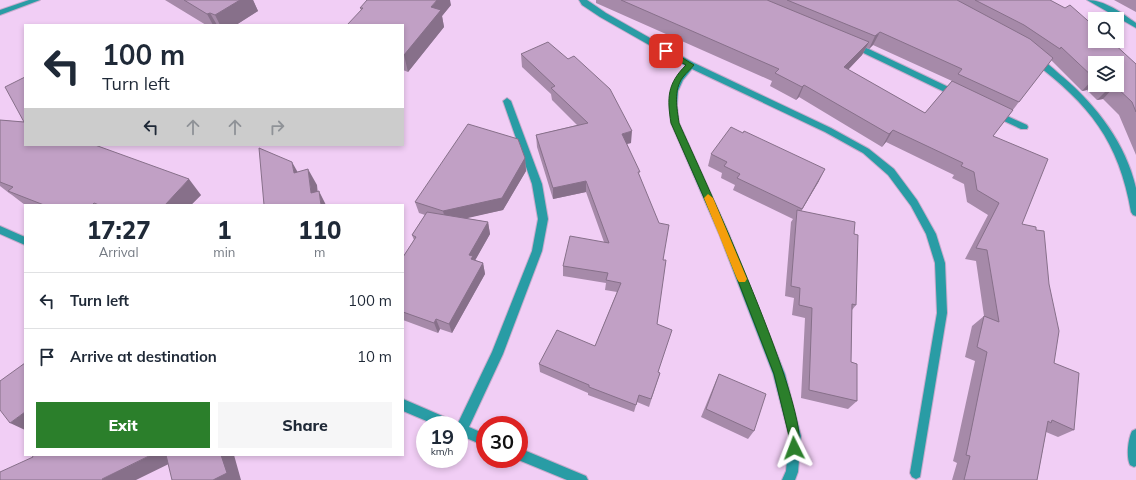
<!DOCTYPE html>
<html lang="en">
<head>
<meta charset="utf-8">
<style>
  body { margin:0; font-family:Mulish,sans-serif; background:#f6f6f7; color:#1f2937; height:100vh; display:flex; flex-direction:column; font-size:15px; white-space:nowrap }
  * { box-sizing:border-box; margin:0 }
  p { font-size:13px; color:#747a83 }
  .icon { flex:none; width:22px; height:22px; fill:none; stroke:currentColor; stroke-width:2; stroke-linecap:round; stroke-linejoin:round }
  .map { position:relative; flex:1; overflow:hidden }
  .side { position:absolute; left:24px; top:204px; width:380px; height:252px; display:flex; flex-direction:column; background:#fff; border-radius:0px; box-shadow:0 2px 6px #0003 }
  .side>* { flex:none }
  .guide { position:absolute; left:24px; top:24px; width:380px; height:122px; border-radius:0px; box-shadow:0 2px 6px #0003; background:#fff; color:#1f2937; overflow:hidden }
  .buttons { position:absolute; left:1088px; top:12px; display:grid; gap:8px }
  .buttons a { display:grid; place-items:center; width:36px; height:36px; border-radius:0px; background:#fff; box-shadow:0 2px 6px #0003; font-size:20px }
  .speed { position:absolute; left:416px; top:416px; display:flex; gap:8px; font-size:20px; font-weight:700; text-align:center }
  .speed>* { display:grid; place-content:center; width:52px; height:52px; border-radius:50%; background:#fff; box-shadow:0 2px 6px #0003; line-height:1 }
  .speed small { font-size:10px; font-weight:400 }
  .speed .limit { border:6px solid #d22; background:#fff; color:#111 }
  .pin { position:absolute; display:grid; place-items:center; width:34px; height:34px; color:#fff; margin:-17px; border-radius:8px; box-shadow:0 2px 6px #0006 }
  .me { position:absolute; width:44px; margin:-22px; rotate:357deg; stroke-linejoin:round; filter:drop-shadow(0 0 3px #0008) }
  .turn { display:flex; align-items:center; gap:14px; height:84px; padding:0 12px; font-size:18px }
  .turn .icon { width:52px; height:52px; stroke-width:2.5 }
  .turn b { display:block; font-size:28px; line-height:34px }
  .lanes { display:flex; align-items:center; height:38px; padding:0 12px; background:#0003; justify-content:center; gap:20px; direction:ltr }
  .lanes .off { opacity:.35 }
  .eta { display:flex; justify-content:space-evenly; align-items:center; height:68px; text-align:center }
  .eta b { font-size:24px; font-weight:800; line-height:28px }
  .primary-button { display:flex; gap:8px; margin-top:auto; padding:8px 12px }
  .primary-button a { flex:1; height:46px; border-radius:0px; background:#2b7f2b; color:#fff; font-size:16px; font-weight:800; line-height:46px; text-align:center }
  .primary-button a+a { background:#f6f6f7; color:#1f2937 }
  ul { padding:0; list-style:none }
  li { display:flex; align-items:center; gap:12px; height:56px; padding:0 12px; border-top:1px solid #e0e1e3 }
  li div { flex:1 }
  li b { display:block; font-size:15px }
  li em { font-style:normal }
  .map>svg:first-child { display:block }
</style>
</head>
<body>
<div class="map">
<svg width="1136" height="480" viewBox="0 0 1136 480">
  <rect width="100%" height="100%" fill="#f1cef5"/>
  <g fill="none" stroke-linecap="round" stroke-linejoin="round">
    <defs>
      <path id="minor" d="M29,0H40L0,15V10Z
        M579,0H587L606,13L694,63L831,128L869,149L894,169L917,200L936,234L945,263L947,313L920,477L916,479L912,477L910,473L937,313L935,263L926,234L911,206L888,175L863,153L825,132L692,69L683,80L678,91L677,106L679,123L729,234L785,374L801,436L798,472L795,480H782L786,471L789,436L773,374L719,234L671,123C668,100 669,83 686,66L600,17L582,5Z
        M1087,0C1105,0 1122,13 1136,23V28Z
        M854,42L959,92L960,94L959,96H953L851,47V43Z
        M1036,57C1046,60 1055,71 1063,77C1097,106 1126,144 1136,188C1136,197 1136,207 1136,216L1133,215L1131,212C1119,141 1089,104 1033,62L1032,60Z
        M507,98L511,101L542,184L548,219L542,251L503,354L469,427L485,434V446L459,435V425H436L403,411V399L454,421L456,424L458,423L492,352L532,251L538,219L532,184L503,101Z
        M994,110L1027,125L1028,127L1027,129H1021L991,115L990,113L991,111Z
        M0,226L25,237V245L0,234Z
        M1136,429V466L1134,467L1130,465C1126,457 1128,439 1132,431Z
        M519,448L586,476L588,480H567L516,459H519Z"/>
    </defs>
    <use href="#minor" stroke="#caabcd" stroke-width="2"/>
    <use href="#minor" fill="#299ca5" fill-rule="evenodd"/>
  </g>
  <path fill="#a68aa9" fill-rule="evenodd" d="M165,0H253L258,11L236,25H206Z
    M596,0H1050L1136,64V155L1119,115L1103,99L1097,100L1087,90L1082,91L1051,60L993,136L1022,224L1054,363L1074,430L1058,437L1046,432L1037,480H952L957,463L953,461L955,453L975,361L965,357L972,326L984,316L976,261L965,259L988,215L967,202L964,184L952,178L954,175L886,142L882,147L799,97L796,100L770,86L772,81L596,3ZM873,45L952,81L925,113L848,70L862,55L866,48L869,49ZM1095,63L1117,85H1095Z
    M1114,0H1136V12Z
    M451,5L442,16L444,27L408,72L403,70V25L361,10L360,8Z
    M521,54L631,143L627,144L639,175L663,260L657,324L658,372L660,373L649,407L637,402L634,412L588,395V393L540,372L539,364L595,346L617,292L605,290L606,283L563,276V266L604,242L586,192L553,199L537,147L536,135L577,125L552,100L551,94L522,67Z
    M25,77V145L201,195L191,205H25L12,195L9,193L0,186V120L24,122Z
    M711,154L819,181L801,211L854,234L856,305L852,310L851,362L857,401L848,409L801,398L805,318L792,315L794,298L785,296L791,222L793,219L733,190L735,185L721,178L722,173L708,166Z
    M525,158L526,171L503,210L465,218L488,222L490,234L475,260L483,263L485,274L452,333L440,329L438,333L403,320V257L414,240L412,235L425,215L419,213L415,202Z
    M719,374L754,431L748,439L701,417L715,383Z"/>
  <path fill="#87708a" d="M240,0H253L258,11L236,25H220L215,15Z
    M437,0H450L451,5L442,16L444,27L408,72L404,55L431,7Z
    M210,13L217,25H213L207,14Z
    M880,32L873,45L869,49L875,36Z
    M869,42L862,55L838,80L844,67Z
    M1094,78H1095V81L1087,90L1082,91Z
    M804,85L799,97L796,100L802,87Z
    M1115,86L1103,99L1097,100L1109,88Z
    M893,130L886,142L882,147L889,134Z
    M632,131L631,143L621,145L622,134Z
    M525,158L526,171L503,210L446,223L443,211Z
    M292,162L301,178L294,173Z
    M308,169L317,185L319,205L311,193Z
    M825,169L819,181L796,220L802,209Z
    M189,179L201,195L191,205H165Z
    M586,181V192L553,199V188Z
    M319,191L326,205H321Z
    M488,222L490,234L472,266L469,255Z
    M483,263L485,274L452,333L449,324Z
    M436,319L440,329L438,333L434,323Z
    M25,412V430L10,423Z
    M151,455H176L181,458L136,480H103L102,479Z
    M221,455H234L241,480H213Z"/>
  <path fill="#c1a0c5" stroke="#87708a" d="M184,0H240L215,15L210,13L207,14Z
    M367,0H437L431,7L441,10L404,55L403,54V25H347L363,8H360Z
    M621,0H767L869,42L844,67L925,113L952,81L1013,110L993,136L1048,159L1022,224L1036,227V230L1044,231L1049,284L1059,331L1054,363L1079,373L1074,430L1052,420L1051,423L1048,421L1037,480H964L970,456L966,455L968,446L987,352L977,347L984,316L999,322L987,250L976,248L999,203L977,190L974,172L961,166L963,163L893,130L889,134L804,85L802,87L775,73L779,69Z
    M787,0H957L1030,39L1053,58L1019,102L958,74L962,69L880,32L875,36Z
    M975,0H1050L1065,8L1070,5L1095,27V41H1111L1136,64V112L1132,102L1115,86L1109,88L1107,85H1117V63H1095V78H1094L1061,47L1060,49L1024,25Z
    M548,42L568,59L574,56L610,89L632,131L622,134L640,172H638L659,223L669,225L663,260H666L657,324L672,330L658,372L660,373L651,399L639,395L636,405L589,387V385L539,364L557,330L595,346L621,283L606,280L608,273L563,266L570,236L609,243L586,181L553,188L536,135L588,123L551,88L555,86L521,54Z
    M25,77V145H95L189,179L165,205H99L94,203L92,205H44L8,191L13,187L0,182V120L24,122L5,87Z
    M468,124L518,139L525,158L502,198L443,211L415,202Z
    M731,127L743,133L744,131L825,169L802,209L737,178L740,174L724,166L727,162L711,154Z
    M259,148L292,162L294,173L308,169L311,193L319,191L321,205H264Z
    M797,210L855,222L854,234L858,235L856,305L852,304L851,362L857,364V401L809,390L812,308L799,305L800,288L791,286Z
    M427,212L488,222L469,255L473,256L471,259L483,263L449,324L436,319L434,323L403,312V257L416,237L412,235Z
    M25,363V412L10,423L0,410V381Z
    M719,374L766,394L754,431L706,409Z
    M32,455H151L102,479L103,480H0V472L33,457Z
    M166,455H221L227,473L213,480H172Z"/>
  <path fill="#2b7f2b" stroke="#1c531c" d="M666,48L694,65C691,69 687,72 683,77C673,90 677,108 679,123C701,172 814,414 798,452L794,453L790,452L788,448L789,436L774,374L720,234L671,123C667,98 667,84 686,65L663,52V49Z"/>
  <path fill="#f59e0b" d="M708,194L713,198L747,279L745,282H739L737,279L704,198Z"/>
</svg>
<div class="buttons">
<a><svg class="icon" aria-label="search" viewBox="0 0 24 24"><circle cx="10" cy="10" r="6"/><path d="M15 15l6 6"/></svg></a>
<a><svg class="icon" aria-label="layers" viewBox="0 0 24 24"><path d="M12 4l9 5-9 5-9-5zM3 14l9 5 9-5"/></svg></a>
</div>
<div class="speed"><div>19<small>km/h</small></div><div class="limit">30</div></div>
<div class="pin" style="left:666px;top:51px;background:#d93025"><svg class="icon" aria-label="arrive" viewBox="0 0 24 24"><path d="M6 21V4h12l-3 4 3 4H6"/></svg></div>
<svg class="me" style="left:794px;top:448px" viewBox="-20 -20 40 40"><path d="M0-17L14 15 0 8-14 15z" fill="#2b7f2b" stroke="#fff" stroke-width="4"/></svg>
<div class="guide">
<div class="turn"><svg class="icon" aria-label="left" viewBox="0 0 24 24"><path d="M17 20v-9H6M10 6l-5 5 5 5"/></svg><div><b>100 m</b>Turn left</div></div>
<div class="lanes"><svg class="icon" aria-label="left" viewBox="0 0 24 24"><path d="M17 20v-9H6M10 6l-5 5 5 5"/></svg><svg class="icon off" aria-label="ahead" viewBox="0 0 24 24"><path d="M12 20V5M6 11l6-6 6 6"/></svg><svg class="icon off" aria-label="ahead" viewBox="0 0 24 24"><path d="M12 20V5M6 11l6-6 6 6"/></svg><svg class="icon off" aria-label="right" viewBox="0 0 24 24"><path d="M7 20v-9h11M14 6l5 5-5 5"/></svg></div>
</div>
<section class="side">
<div class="eta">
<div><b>17:27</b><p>Arrival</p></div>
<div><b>1</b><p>min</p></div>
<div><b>110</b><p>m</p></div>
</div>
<ul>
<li><svg class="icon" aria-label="left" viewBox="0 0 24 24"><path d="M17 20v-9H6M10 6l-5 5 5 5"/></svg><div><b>Turn left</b></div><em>100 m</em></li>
<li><svg class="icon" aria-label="arrive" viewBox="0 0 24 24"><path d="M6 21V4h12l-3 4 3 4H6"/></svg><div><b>Arrive at destination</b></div><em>10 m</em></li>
</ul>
<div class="primary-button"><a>Exit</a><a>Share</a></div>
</section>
</div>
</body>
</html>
